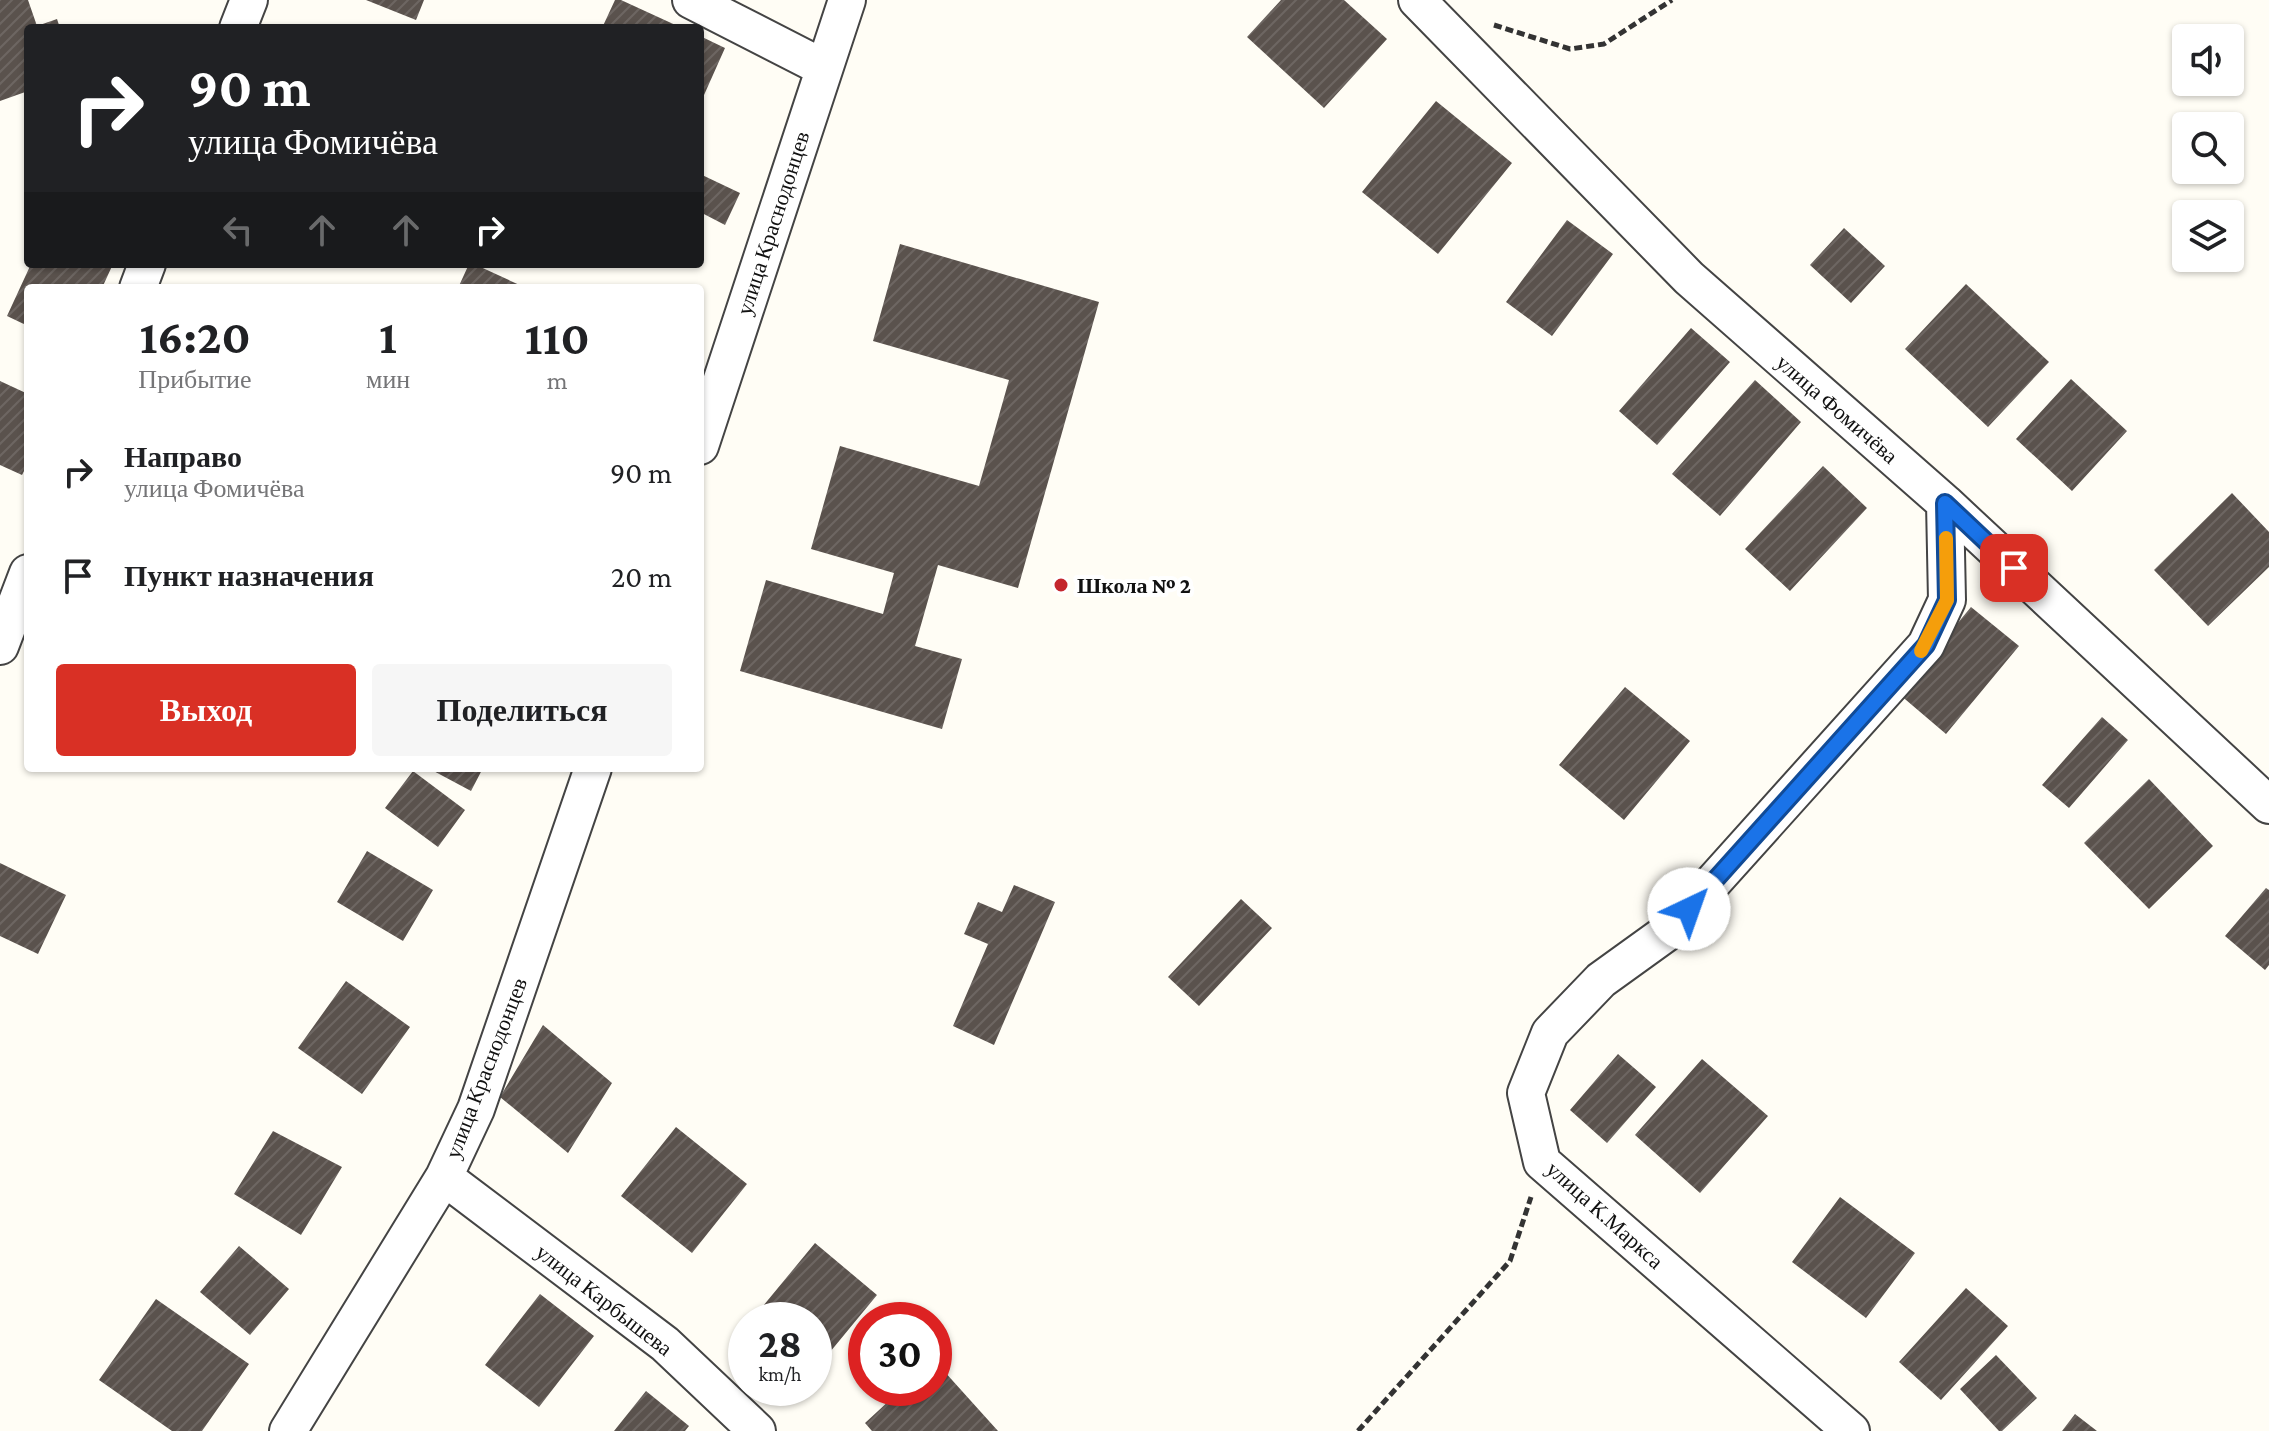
<!DOCTYPE html>
<html lang="ru">
<head>
<meta charset="utf-8">
<style>
  body { margin:0; font-family:"Crimson Pro",serif; background:#f6f6f6; color:#202124; height:100vh; display:flex; flex-direction:column; font-size:30px; white-space:nowrap }
  * { box-sizing:border-box; margin:0 }
  p { font-size:26px; color:#757577 }
  .icon { flex:none; width:44px; height:44px; fill:none; stroke:currentColor; stroke-width:2; stroke-linecap:round; stroke-linejoin:round }
  .map { position:relative; flex:1; overflow:hidden }
  .drawer { position:absolute; left:24px; top:284px; width:680px; height:488px; display:flex; flex-direction:column; background:#fff; border-radius:8px; box-shadow:0 2px 6px #0004 }
  .drawer>* { flex:none }
  .top-card { position:absolute; left:24px; top:24px; width:680px; height:244px; border-radius:8px; box-shadow:0 2px 6px #0004; background:#202124; color:#fff; overflow:hidden }
  .fabs { position:absolute; left:2172px; top:24px; display:grid; gap:16px }
  .fabs a { display:grid; place-items:center; width:72px; height:72px; border-radius:8px; background:#fff; box-shadow:0 2px 6px #0004; font-size:40px }
  .speed { position:absolute; left:728px; top:1302px; display:flex; gap:16px; font-size:40px; font-weight:700; text-align:center }
  .speed>* { display:grid; place-content:center; width:104px; height:104px; border-radius:50%; background:#fff; box-shadow:0 2px 6px #0004; line-height:1 }
  .speed small { font-size:20px; font-weight:400 }
  .speed .limit { border:12px solid #d22; background:#fff; color:#111 }
  .pin { position:absolute; display:grid; place-items:center; width:68px; height:68px; color:#fff; margin:-34px; border-radius:16px; box-shadow:0 4px 12px #0006 }
  .me { position:absolute; width:88px; margin:-44px; rotate:42deg; stroke-linejoin:round; filter:drop-shadow(0 0 6px #0008) }
  .turn { display:flex; align-items:center; gap:28px; height:168px; padding:0 32px; font-size:36px }
  .turn .icon { width:104px; height:104px; stroke-width:2.5 }
  .turn b { display:block; font-size:56px; line-height:68px }
  .lanes { display:flex; align-items:center; height:76px; padding:0 32px; background:#0003; justify-content:center; gap:40px; direction:ltr }
  .lanes .off { opacity:.35 }
  .eta { display:flex; justify-content:space-evenly; align-items:center; height:136px; text-align:center }
  .eta b { font-size:48px; font-weight:700; line-height:56px }
  .cta { display:flex; gap:16px; margin-top:auto; padding:16px 32px }
  .cta a { flex:1; height:92px; border-radius:8px; background:#d93025; color:#fff; font-size:32px; font-weight:700; line-height:92px; text-align:center }
  .cta a+a { background:#f6f6f6; color:#202124 }
  ul { padding:0; list-style:none }
  li { display:flex; align-items:center; gap:24px; height:104px; padding:0 32px }
  li div { flex:1 }
  li b { display:block; font-size:30px }
  li em { font-style:normal }
  .map>svg:first-child { display:block }
</style>
</head>
<body>
<div class="map">
<svg width="2269" height="1431" viewBox="0 0 2269 1431">
  <defs>
    <pattern id="building-hatch" width="6" height="6" patternUnits="userSpaceOnUse" patternTransform="scale(2)"><rect width="6" height="6" fill="#5a524d"/><path d="M-1 1l2-2M0 6l6-6M5 7l2-2" fill="none" stroke="#6d6662"/></pattern>
  </defs>
  <rect width="100%" height="100%" fill="#fffdf5"/>
  <path fill="url(#building-hatch)" d="M0,0H28L37,26L57,19L60,28H28V91L0,101Z
    M366,0H424L416,20Z
    M615,0H621L682,28H602Z
    M1281,0H1344L1387,39L1324,108L1247,37Z
    M700,36L725,48L700,104Z
    M1436,101L1512,163L1438,254L1362,192Z
    M700,174L740,193L725,225L700,212Z
    M1567,220L1613,254L1552,336L1506,302Z
    M1844,228L1885,266L1851,303L1810,265Z
    M900,244L1099,302L1018,588L938,565L915,646L962,659L942,729L740,671L766,580L883,614L894,573L811,549L840,446L979,486L1009,380L873,341Z
    M31,264H113L102,288H28V326L7,316Z
    M469,264H474L526,288H458Z
    M1966,284L2049,362L1988,427L1905,349Z
    M1691,328L1730,362L1657,445L1619,411Z
    M2071,379L2127,431L2072,491L2016,439Z
    M1755,380L1801,422L1720,516L1672,474Z
    M0,381L28,394V463L22,475L0,465Z
    M1823,466L1867,508L1790,591L1745,549Z
    M2232,493L2269,532V567L2208,626L2154,570Z
    M1971,607L2019,646L1946,734L1899,694Z
    M1625,687L1690,741L1624,820L1559,765Z
    M2102,717L2128,740L2069,808L2042,785Z
    M428,768H483L471,791Z
    M413,771L465,810L438,847L385,808Z
    M2149,779L2213,846L2149,909L2084,843Z
    M367,851L433,890L403,941L337,902Z
    M0,863L66,895L38,954L0,936Z
    M1014,885L1055,902L994,1045L953,1026L988,944L964,934L978,902L1002,912Z
    M2266,888L2269,890V965L2265,970L2225,936Z
    M1241,899L1272,928L1199,1006L1168,977Z
    M346,981L410,1027L362,1094L298,1048Z
    M543,1025L612,1083L568,1153L500,1097Z
    M1618,1054L1656,1087L1607,1143L1570,1110Z
    M1702,1059L1768,1116L1700,1193L1635,1135Z
    M676,1127L747,1184L692,1253L621,1196Z
    M273,1131L342,1167L301,1235L234,1194Z
    M1840,1197L1915,1253L1866,1318L1792,1262Z
    M815,1243L877,1295L816,1369L814,1320H757L754,1317Z
    M239,1246L289,1289L250,1335L200,1292Z
    M1966,1288L2008,1326L1941,1400L1899,1362Z
    M540,1294L594,1336L539,1407L485,1365Z
    M156,1299L249,1364L202,1431H172L99,1380Z
    M1996,1355L2037,1398L2002,1431H1999L1960,1389Z
    M934,1360L998,1431H872L865,1423L903,1388H934Z
    M646,1391L689,1426L685,1431H614Z
    M2075,1414L2097,1431H2062Z"/>
  <g fill="none" stroke-linecap="round" stroke-linejoin="round">
    <defs>
      <path id="minor" d="M691,0L824,68
        M1417,0L1689,278L1945,503L2269,805
        M238,28L249,0
        M138,288L147,264
        M700,446L847,0
        M0,646L28,573
        M444,1177L665,1344L757,1431
        M288,1431L444,1177L476,1109L593,768
        M1851,1431L1542,1162L1526,1093L1550,1033L1601,980L1669,931L1926,645L1947,600L1945,503"/>
    </defs>
    <use href="#minor" stroke="#444" stroke-width="40"/>
    <path stroke="#333" stroke-width="5" stroke-dasharray="8 4" stroke-linecap="butt" d="M1494,25L1570,49L1604,44L1672,0
      M1358,1431L1510,1261L1531,1197"/>
    <use href="#minor" stroke="#fff" stroke-width="36"/>
  </g>
  <g fill="none" stroke-linecap="round" stroke-linejoin="round">
    <defs>
      <path id="route" d="M1689,909L1926,645L1947,600L1945,503L2014,568"/>
    </defs>
    <use href="#route" stroke="#114b97" stroke-width="20"/>
    <use href="#route" stroke="#1a73e8" stroke-width="14"/>
    <path stroke="#f59e0b" stroke-width="14" d="M1921,651L1947,600L1946,538"/>
  </g>
  <circle fill="#c4262e" stroke="#fff" stroke-width="3" cx="1061" cy="585" r="8"/>
  <g text-anchor="middle" dominant-baseline="central" stroke-width="8" stroke-linejoin="round" paint-order="stroke">
    <g font-size="22" fill="#111" stroke="#fff">
      <text transform="translate(773 223) rotate(-72)">улица Краснодонцев</text>
      <text transform="translate(1837 409) rotate(41)">улица Фомичёва</text>
      <text transform="translate(486 1068) rotate(-69)">улица Краснодонцев</text>
      <text transform="translate(1605 1215) rotate(42)">улица К.Маркса</text>
      <text transform="translate(604 1300) rotate(38)">улица Карбышева</text>
    </g>
    <g font-size="22" font-weight="bold" fill="#111" stroke="#fff" text-anchor="start">
      <text x="1077" y="585">Школа № 2</text>
    </g>
  </g>
</svg>
<div class="fabs">
<a><svg class="icon" aria-label="sound" viewBox="0 0 24 24"><path d="M4 9h4l5-4v14l-5-4H4zM17 9q2 3 0 6"/></svg></a>
<a><svg class="icon" aria-label="search" viewBox="0 0 24 24"><circle cx="10" cy="10" r="6"/><path d="M15 15l6 6"/></svg></a>
<a><svg class="icon" aria-label="layers" viewBox="0 0 24 24"><path d="M12 4l9 5-9 5-9-5zM3 14l9 5 9-5"/></svg></a>
</div>
<div class="speed"><div>28<small>km/h</small></div><div class="limit">30</div></div>
<div class="pin" style="left:2014px;top:568px;background:#d93025"><svg class="icon" aria-label="arrive" viewBox="0 0 24 24"><path d="M6 21V4h12l-3 4 3 4H6"/></svg></div>
<svg class="me" style="left:1689px;top:909px" viewBox="-20 -20 40 40"><circle r="19" fill="#fff"/><path d="M0-13L10 11 0 6-10 11z" fill="#1a73e8"/></svg>
<div class="top-card">
<div class="turn"><svg class="icon" aria-label="right" viewBox="0 0 24 24"><path d="M7 20v-9h11M14 6l5 5-5 5"/></svg><div><b>90 m</b>улица Фомичёва</div></div>
<div class="lanes"><svg class="icon off" aria-label="left" viewBox="0 0 24 24"><path d="M17 20v-9H6M10 6l-5 5 5 5"/></svg><svg class="icon off" aria-label="ahead" viewBox="0 0 24 24"><path d="M12 20V5M6 11l6-6 6 6"/></svg><svg class="icon off" aria-label="ahead" viewBox="0 0 24 24"><path d="M12 20V5M6 11l6-6 6 6"/></svg><svg class="icon" aria-label="right" viewBox="0 0 24 24"><path d="M7 20v-9h11M14 6l5 5-5 5"/></svg></div>
</div>
<section class="drawer">
<div class="eta">
<div><b>16:20</b><p>Прибытие</p></div>
<div><b>1</b><p>мин</p></div>
<div><b>110</b><p>m</p></div>
</div>
<ul>
<li><svg class="icon" aria-label="right" viewBox="0 0 24 24"><path d="M7 20v-9h11M14 6l5 5-5 5"/></svg><div><b>Направо</b><p>улица Фомичёва</p></div><em>90 m</em></li>
<li><svg class="icon" aria-label="arrive" viewBox="0 0 24 24"><path d="M6 21V4h12l-3 4 3 4H6"/></svg><div><b>Пункт назначения</b></div><em>20 m</em></li>
</ul>
<div class="cta"><a>Выход</a><a>Поделиться</a></div>
</section>
</div>
</body>
</html>
